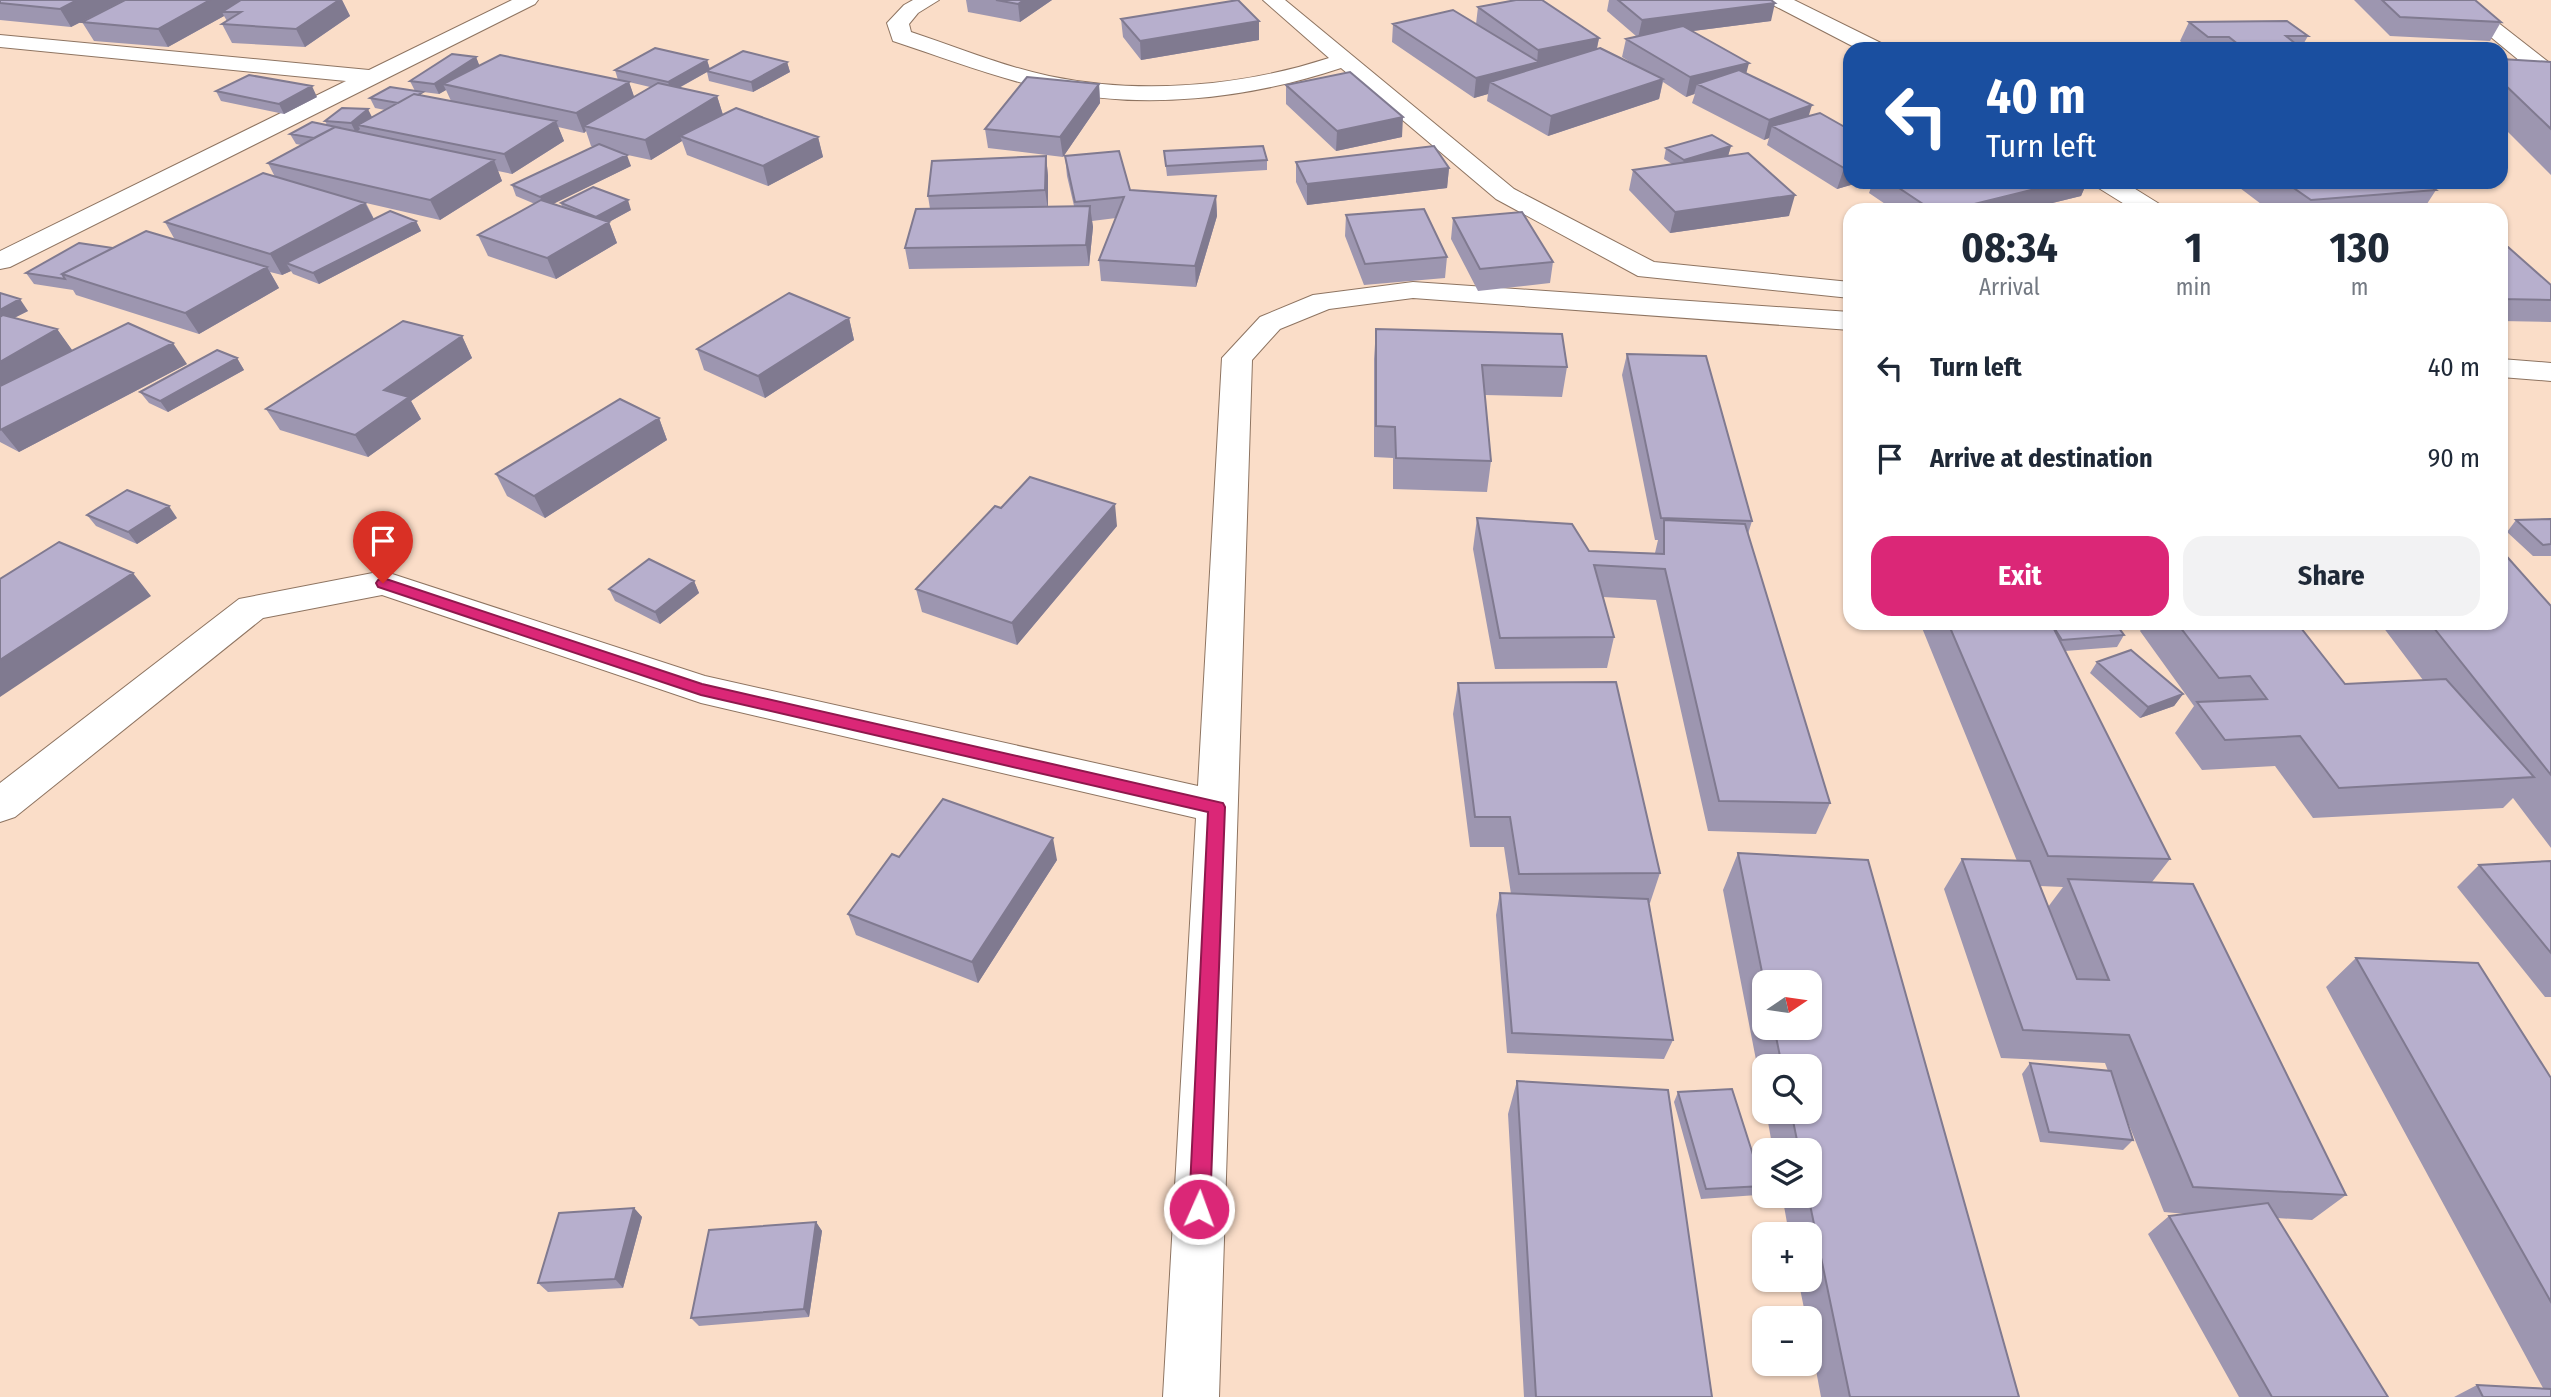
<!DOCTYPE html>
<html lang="en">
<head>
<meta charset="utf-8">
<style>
  body { margin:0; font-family:"Fira Sans Condensed",sans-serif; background:#f2f2f3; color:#1f2937; height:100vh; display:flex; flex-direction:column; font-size:26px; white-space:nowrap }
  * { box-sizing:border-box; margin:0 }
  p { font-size:23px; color:#747a83 }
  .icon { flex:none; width:38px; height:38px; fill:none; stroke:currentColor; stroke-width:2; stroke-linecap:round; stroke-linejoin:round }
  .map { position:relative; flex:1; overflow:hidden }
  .drawer { position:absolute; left:1843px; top:203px; width:665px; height:427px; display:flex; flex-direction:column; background:#fff; border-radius:21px; box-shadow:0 2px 5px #0004 }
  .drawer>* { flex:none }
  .top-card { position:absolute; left:1843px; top:42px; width:665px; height:147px; border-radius:21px; box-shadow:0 2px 5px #0004; background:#1a4fa0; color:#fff; overflow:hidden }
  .needle { width:46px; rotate:77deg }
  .tools { position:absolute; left:1752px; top:970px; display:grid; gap:14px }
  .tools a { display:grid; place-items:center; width:70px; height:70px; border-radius:14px; background:#fff; box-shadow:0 2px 5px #0004; font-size:35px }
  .pin { position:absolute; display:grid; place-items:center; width:60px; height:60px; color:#fff; margin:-72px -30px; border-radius:50% 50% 50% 0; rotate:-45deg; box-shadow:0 0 7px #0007 }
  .pin .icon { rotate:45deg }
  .me { position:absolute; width:77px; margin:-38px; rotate:2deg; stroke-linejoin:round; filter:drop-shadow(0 0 5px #0008) }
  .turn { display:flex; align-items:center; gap:24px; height:147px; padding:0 28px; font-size:32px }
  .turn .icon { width:91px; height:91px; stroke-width:2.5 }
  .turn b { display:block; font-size:49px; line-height:60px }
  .eta { display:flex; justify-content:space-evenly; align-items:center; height:119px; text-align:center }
  .eta b { font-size:42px; font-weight:700; line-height:49px }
  .action { display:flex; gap:14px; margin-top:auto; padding:14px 28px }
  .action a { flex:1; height:80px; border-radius:21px; background:#db2777; color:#fff; font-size:28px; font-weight:700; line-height:80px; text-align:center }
  .action a+a { background:#f2f2f3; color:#1f2937 }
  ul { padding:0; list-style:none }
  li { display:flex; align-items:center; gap:21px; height:91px; padding:0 28px }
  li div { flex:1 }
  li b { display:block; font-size:26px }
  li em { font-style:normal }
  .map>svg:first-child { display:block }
</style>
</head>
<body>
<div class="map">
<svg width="2551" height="1397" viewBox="0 0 2551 1397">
  <rect width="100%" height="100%" fill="#faddc8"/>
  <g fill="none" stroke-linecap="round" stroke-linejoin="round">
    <defs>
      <path id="minor" d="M512,0H538L535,4L10,267L0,269V251L346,81L0,47V35L369,70Z
        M913,0H939L918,13L909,24L911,32C956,47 1002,66 1049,76C1140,95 1240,87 1329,58L1263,0H1285L1514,189L1654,262L1850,282V298L1638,276L1496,199L1341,68C1248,99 1142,111 1046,89C994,77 944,58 893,41L887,23L904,5Z
        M1768,0H1794L1883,44L1886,49H1858L1771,4Z
        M2446,0H2469L2551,64V82L2543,80Z
        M2093,182H2124L2161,205L2165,210H2134L2097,187Z
        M1413,282L1850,312V330L1413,298L1329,309L1280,329L1252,360L1219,1397H1163L1196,818L701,703L382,595L263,618L15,817L0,822V783L239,599L383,571L705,676L1198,786L1222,358L1260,317L1313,295Z
        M2501,359L2551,363V381L2501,377Z"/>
    </defs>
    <use href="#minor" stroke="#8e7461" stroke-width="2"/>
    <use href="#minor" fill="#fff" fill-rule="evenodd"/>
  </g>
  <path fill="#9d96b0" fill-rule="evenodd" d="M0,0H124L71,27L0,20Z
    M125,0H342L350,16L305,47L232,43L222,24L227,21L224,16L168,47L94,41L82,22Z
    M966,0H1052L1020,22L968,12Z
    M1609,0H1771V21L1693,31L1746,74L1809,116L1820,113L1850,182H1861L1837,189L1767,145L1769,138L1764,140L1692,103L1695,94L1686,97L1663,82L1659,99L1548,136L1487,101L1488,94L1474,98L1392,42L1393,24H1476L1478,7L1599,38L1597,49L1635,65L1622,57L1626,39L1636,36L1607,11Z
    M2354,0H2475L2501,22L2490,41L2390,36Z
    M1121,19L1259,21V40L1141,60L1123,37Z
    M2189,22L2308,36L2301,48L2302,49H2190L2180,41Z
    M476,57L479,65L618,80L615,70L707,60L710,69L787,62L790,72L753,92L709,81L707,72L679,88L717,96L723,115L818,137L823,157L768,186L687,155L682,141L651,160L623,154L631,166L552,204L562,207L561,203L631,210L609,222L617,243L556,279L488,256L478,235L535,204L516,196L512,185L594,147L591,146L586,131L584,133L558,127L564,141L512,174L498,171L502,181L440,220L366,203L374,219L416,221L421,231L319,284L293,274L291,271L282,275L270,272L279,288L199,334L76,295L73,290L34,284L26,273L113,248L175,240L165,222L275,177L268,163L301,145L296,144L290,134L327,125L325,121L372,117L385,110L375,108L370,98L424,96L451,101L446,90L439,94L415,91L410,81ZM629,82L650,87L634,97Z
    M2501,59L2551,62V175L2501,125Z
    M1099,84L1100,103L1063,157L988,148L985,129Z
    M1286,85L1402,137L1336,151L1286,104Z
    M216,91L317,97L284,114L221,101Z
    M1731,146L1728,156L1789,216L1670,233L1629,190L1633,170L1672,164L1664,159L1666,148Z
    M1164,151L1267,160V170L1167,176Z
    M1046,156L1048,176V207L1074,206L1067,176L1065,156L1130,190L1216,196L1217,216L1196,287L1101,281L1099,260L1116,218L1092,221L1093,227L1089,266L909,269L905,248L930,209L928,196Z
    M1296,162L1449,168L1447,188L1307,205L1296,182Z
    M1873,182H2087L2081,196L2024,210H1894L1869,193Z
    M2232,182H2424L2436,190L2423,210H2269Z
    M1346,215L1447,257L1445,278L1364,285L1345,236Z
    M1453,218L1553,262L1550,283L1478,291L1451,239Z
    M2501,247L2551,285V322L2501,321Z
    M0,293L28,311L14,318L57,329L72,350L187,364L19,452L0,442Z
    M849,318L854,340L765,398L704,370L697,349Z
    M1376,329L1567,367L1562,397L1485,395L1491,461L1487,492L1393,489V458L1374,457V359Z
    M462,336L472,358L411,401L421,419L368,457L280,430L266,409Z
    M1627,354L1752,521L1748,534L1830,803L1816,834L1708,831L1656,600L1603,597L1614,637L1607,668L1495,669L1473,549L1477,518L1589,551L1655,553L1658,540H1655L1622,375Z
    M237,358L244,370L168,412L149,403L140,392Z
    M659,418L667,440L545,518L507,496L496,474Z
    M1001,508L1117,526L1017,645L922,612L916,589Z
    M87,515L177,518L137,544L96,526Z
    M2551,519V556H2533L2507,532L2516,520Z
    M694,581L699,593L660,624L615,601L609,589Z
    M2551,606V848L2513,798L2503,808L2313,818L2275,766L2202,770L2175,733L2194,706L2140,631L2145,623H2297L2345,684L2423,680L2380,623H2501Z
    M1920,623H2115L2124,635L2117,647L2065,651L2170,859L2152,882L2346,1195L2312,1220L2277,1218L2388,1397H2239L2148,1234L2169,1216L2186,1214L2164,1212L2123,1110L2133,1140L2123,1150L2040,1142L2022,1074L2030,1063L2108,1071L2105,1063L2001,1058L1944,889L1962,859L2017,861ZM2040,886L2063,887L2048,907Z
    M2097,662L2183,694L2174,706L2140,718L2090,673Z
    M1458,683L1660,873L1650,903H1649L1673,1040L1664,1059L1507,1053L1496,915L1500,893L1511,894L1504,847H1470L1453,714Z
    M1738,853L2019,1397H1821L1810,1338V1318H1806L1798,1279H1810V1234H1789L1782,1195H1810V1150H1773L1766,1111H1810V1066H1764V1101L1723,890ZM1764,982L1810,1027H1764Z
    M1057,860L978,983L856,935L848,914Z
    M2551,861V997H2545L2457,887L2479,865Z
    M2356,958L2551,1078V1397H2454L2477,1385L2543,1388L2326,987Z
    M1517,1081L1712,1397H1524L1508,1114Z
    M1678,1092L1763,1186L1757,1195L1701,1199L1674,1102Z
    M634,1208L642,1217L623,1288L548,1292L538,1283Z
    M816,1222L822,1231L809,1317L699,1326L691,1318Z"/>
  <path fill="#807a90" d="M77,0H124L71,27L60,9Z
    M210,0H252L222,12L224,16L168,47L158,29Z
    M339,0H342L350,16L305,47L296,29Z
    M1024,0H1052L1020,22L1018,4Z
    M1775,3L1771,21L1638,38L1642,20Z
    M1259,21V40L1141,60L1140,41Z
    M1599,38L1595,56L1490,82L1488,94L1474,98L1476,78L1537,63L1538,50Z
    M476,57L480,67L443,84L446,90L439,94L434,84Z
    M707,60L710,70L706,71L707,72L671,92L668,82Z
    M787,62L790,72L753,92L751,82Z
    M1749,63L1744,82L1697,84L1694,94L1686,97L1690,77Z
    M1663,79L1659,99L1548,136L1551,116Z
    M629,82L636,102L584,126L586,131L584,133L576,113Z
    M1099,84L1100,103L1063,157L1060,137Z
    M312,86L317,97L284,114L279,104Z
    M717,96L723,115L680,136L682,141L651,160L645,140Z
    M1812,105L1806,125L1772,126L1769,138L1764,140L1769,120Z
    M368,109L373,119L358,125L360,129L356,133L351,123Z
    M1403,117L1402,137L1336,151L1337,131Z
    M556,121L564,141L512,174L504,154Z
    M818,137L823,157L768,186L763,166Z
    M1731,146L1728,156L1681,170L1684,160Z
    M627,155L631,166L545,208L540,197Z
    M1046,156L1048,176V210L1045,190Z
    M494,160L502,181L440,220L430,200Z
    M1850,167V182H1861L1837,189L1844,168Z
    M1449,168L1447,188L1307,205V184Z
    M2063,182H2087L2081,196L2024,210H1950Z
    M1795,195L1789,216L1670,233L1675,212Z
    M1216,196L1217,216L1196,287L1195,266Z
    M628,200L631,210L609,222L617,243L556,279L547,258L600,227L596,217Z
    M365,203L376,223L286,263L291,271L282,275L270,254Z
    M1090,206L1093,227L1089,266L1086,245Z
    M416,221L421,231L319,284L313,273Z
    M267,267L279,288L199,334L185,313Z
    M20,299L28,311L0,325V310Z
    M849,318L854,340L765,398L758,376Z
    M57,329L72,350L0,394V362Z
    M462,336L472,358L411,401L421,419L368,457L355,435L384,390Z
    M173,343L187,364L19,452L1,430Z
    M237,358L244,370L168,412L160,401Z
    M659,418L667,440L545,518L534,496Z
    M1115,504L1117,526L1017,645L1012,623Z
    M169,506L177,518L137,544L128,532Z
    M133,573L151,596L0,697V660Z
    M694,581L699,593L660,624L655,612Z
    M2183,694L2174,706L2140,718L2148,707Z
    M1053,838L1057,860L978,983L972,962Z
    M634,1208L642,1217L623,1288L615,1279Z
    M816,1222L822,1231L809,1317L804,1309Z"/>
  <path fill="#b7afcd" stroke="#807a90" stroke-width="2" d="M0,0H77L60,9L0,3Z
    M125,0H210L158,29L82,22Z
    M241,0H339L296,29L222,24L241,12H222Z
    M996,0H1024L1018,4Z
    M1238,0L1259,21L1140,41L1121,19Z
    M1516,0H1542L1599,38L1538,50L1478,7Z
    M1618,0H1771L1775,3L1642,20Z
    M2382,0H2475L2501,22L2400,17Z
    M1453,10L1539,62L1476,78L1393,24Z
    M2287,21L2308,36H2286L2302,49H2244L2229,37H2208L2189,22Z
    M1683,26L1749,63L1690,77L1626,39Z
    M655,48L707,60L668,82L615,70Z
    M1600,48L1663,79L1551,116L1490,82Z
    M743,51L787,62L751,82L706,71Z
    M452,54L476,57L434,84L410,81Z
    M500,55L629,82L576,113L443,84Z
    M2501,59L2551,62V129L2501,81Z
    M1739,70L1812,105L1769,120L1697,84Z
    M1350,72L1403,117L1337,131L1286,85Z
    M249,75L312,86L279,104L216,91Z
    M1027,77L1099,84L1060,137L985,129Z
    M658,83L717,96L645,140L584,126Z
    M390,87L423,92L418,95L414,94L398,103L370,98Z
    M414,94L556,121L504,154L358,125Z
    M342,108L368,109L351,123L325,121Z
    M736,108L818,137L763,166L680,136Z
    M1820,113L1850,130V167L1844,168L1772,126Z
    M312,122L341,128L335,127L314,138L290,134Z
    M335,127L494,160L430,200L268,163Z
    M1712,135L1731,146L1684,160L1666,148Z
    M599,144L627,155L540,197L512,185Z
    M1263,146L1267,160L1166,166L1164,151Z
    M1434,146L1449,168L1307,184L1296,162Z
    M1119,151L1130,190L1216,196L1195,266L1099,260L1124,197L1075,202L1065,156Z
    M1748,153L1795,195L1675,212L1633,170Z
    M1046,156L1045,190L928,196L932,161Z
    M263,173L365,203L270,254L165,222Z
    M1890,182H2063L1950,210H1932Z
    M2285,182H2424L2436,190L2311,200Z
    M593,187L628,200L596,217L561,203Z
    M541,200L609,222L547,258L478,235Z
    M1090,206L1086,245L905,248L916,209Z
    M1424,209L1447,257L1365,264L1346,215Z
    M390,211L416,221L313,273L286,263Z
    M1522,212L1553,262L1480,269L1453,218Z
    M146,231L267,267L185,313L62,274Z
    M79,243L113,248L62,274L65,279L26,273Z
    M2501,247H2508L2551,285V300L2501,299Z
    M0,293L20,299L0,310Z
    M789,293L849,318L758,376L697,349Z
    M3,315L57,329L0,362V317Z
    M403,321L462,336L384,390L409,397L355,435L266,409Z
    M128,323L173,343L0,430V386Z
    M1376,329L1562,334L1567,367L1482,365L1491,461L1396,458L1395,427L1376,426Z
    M217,350L237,358L160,401L140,392Z
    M1627,354L1706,356L1752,521L1661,518Z
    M620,399L659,418L534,496L496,474Z
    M1030,477L1115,504L1012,623L916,589L995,506L1001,508Z
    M127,490L169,506L128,532L87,515Z
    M1477,518L1572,524L1589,551L1664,554V520L1745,524L1830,803L1719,801L1665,569L1594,565L1614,637L1500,638Z
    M2551,519V544L2543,545L2516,520Z
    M59,542L133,573L0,660V579Z
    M2501,550L2551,606V775L2430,623H2501Z
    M649,559L694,581L655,612L609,589Z
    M1948,623H2051L2170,859L2048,856Z
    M2051,623H2115L2124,635L2062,640Z
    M2177,623H2297L2345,684L2446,679L2534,777L2339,788L2300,736L2225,740L2197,702L2267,699L2250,676L2219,678Z
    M2131,650L2183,694L2148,707L2097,662Z
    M1616,682L1660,873L1519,874L1510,817H1475L1458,683Z
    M943,799L1053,838L972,962L848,914L892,854L899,857Z
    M1738,853L1868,860L2019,1397H1850L1808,1195H1810V1150H1799L1791,1111H1810V1066H1782L1774,1027H1810V982H1764Z
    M1962,859L2030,861L2077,979L2109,980L2068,879L2193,884L2346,1195L2193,1187L2129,1035L2023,1030Z
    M2551,861V953L2479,865Z
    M1500,893L1648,899L1673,1040L1512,1033Z
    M2356,958L2478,963L2551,1078V1302Z
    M2030,1063L2111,1071L2133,1140L2049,1132Z
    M1517,1081L1668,1090L1712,1397H1536Z
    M1732,1089L1763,1186L1706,1189L1678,1092Z
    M2268,1203L2388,1397H2272L2169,1216Z
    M634,1208L615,1279L538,1283L559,1213Z
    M816,1222L804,1309L691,1318L709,1230Z
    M2477,1385L2551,1389V1397H2483Z"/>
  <path fill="#db2777" stroke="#8e194d" stroke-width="2" d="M383,578L702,684L1223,803L1225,807L1210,1209L1207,1217L1199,1220L1192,1217L1189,1209L1208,812L701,695L378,587L376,583L378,580Z"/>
</svg>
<div class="tools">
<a><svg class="needle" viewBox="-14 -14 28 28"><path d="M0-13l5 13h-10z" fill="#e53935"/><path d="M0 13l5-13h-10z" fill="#747a83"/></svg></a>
<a><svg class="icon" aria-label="search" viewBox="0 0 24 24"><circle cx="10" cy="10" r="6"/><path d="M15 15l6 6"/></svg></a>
<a><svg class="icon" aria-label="layers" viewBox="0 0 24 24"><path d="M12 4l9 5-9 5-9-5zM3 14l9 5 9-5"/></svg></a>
<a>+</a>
<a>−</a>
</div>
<div class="pin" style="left:383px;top:583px;background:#d93025"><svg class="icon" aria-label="arrive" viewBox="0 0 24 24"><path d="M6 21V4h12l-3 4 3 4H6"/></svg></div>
<svg class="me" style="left:1199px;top:1209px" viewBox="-20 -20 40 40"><circle r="17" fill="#db2777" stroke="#fff" stroke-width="3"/><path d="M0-11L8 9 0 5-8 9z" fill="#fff"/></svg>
<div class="top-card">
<div class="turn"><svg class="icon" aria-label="left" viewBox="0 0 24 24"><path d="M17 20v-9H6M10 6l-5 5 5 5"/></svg><div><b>40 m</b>Turn left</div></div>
</div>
<section class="drawer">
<div class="eta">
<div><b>08:34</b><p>Arrival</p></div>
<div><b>1</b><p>min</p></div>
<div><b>130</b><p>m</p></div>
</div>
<ul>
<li><svg class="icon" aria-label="left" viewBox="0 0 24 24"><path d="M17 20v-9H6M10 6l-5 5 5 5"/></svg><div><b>Turn left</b></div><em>40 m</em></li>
<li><svg class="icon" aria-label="arrive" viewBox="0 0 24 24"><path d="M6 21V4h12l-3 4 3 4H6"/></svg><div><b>Arrive at destination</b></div><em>90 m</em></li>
</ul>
<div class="action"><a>Exit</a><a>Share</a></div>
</section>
</div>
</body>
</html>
